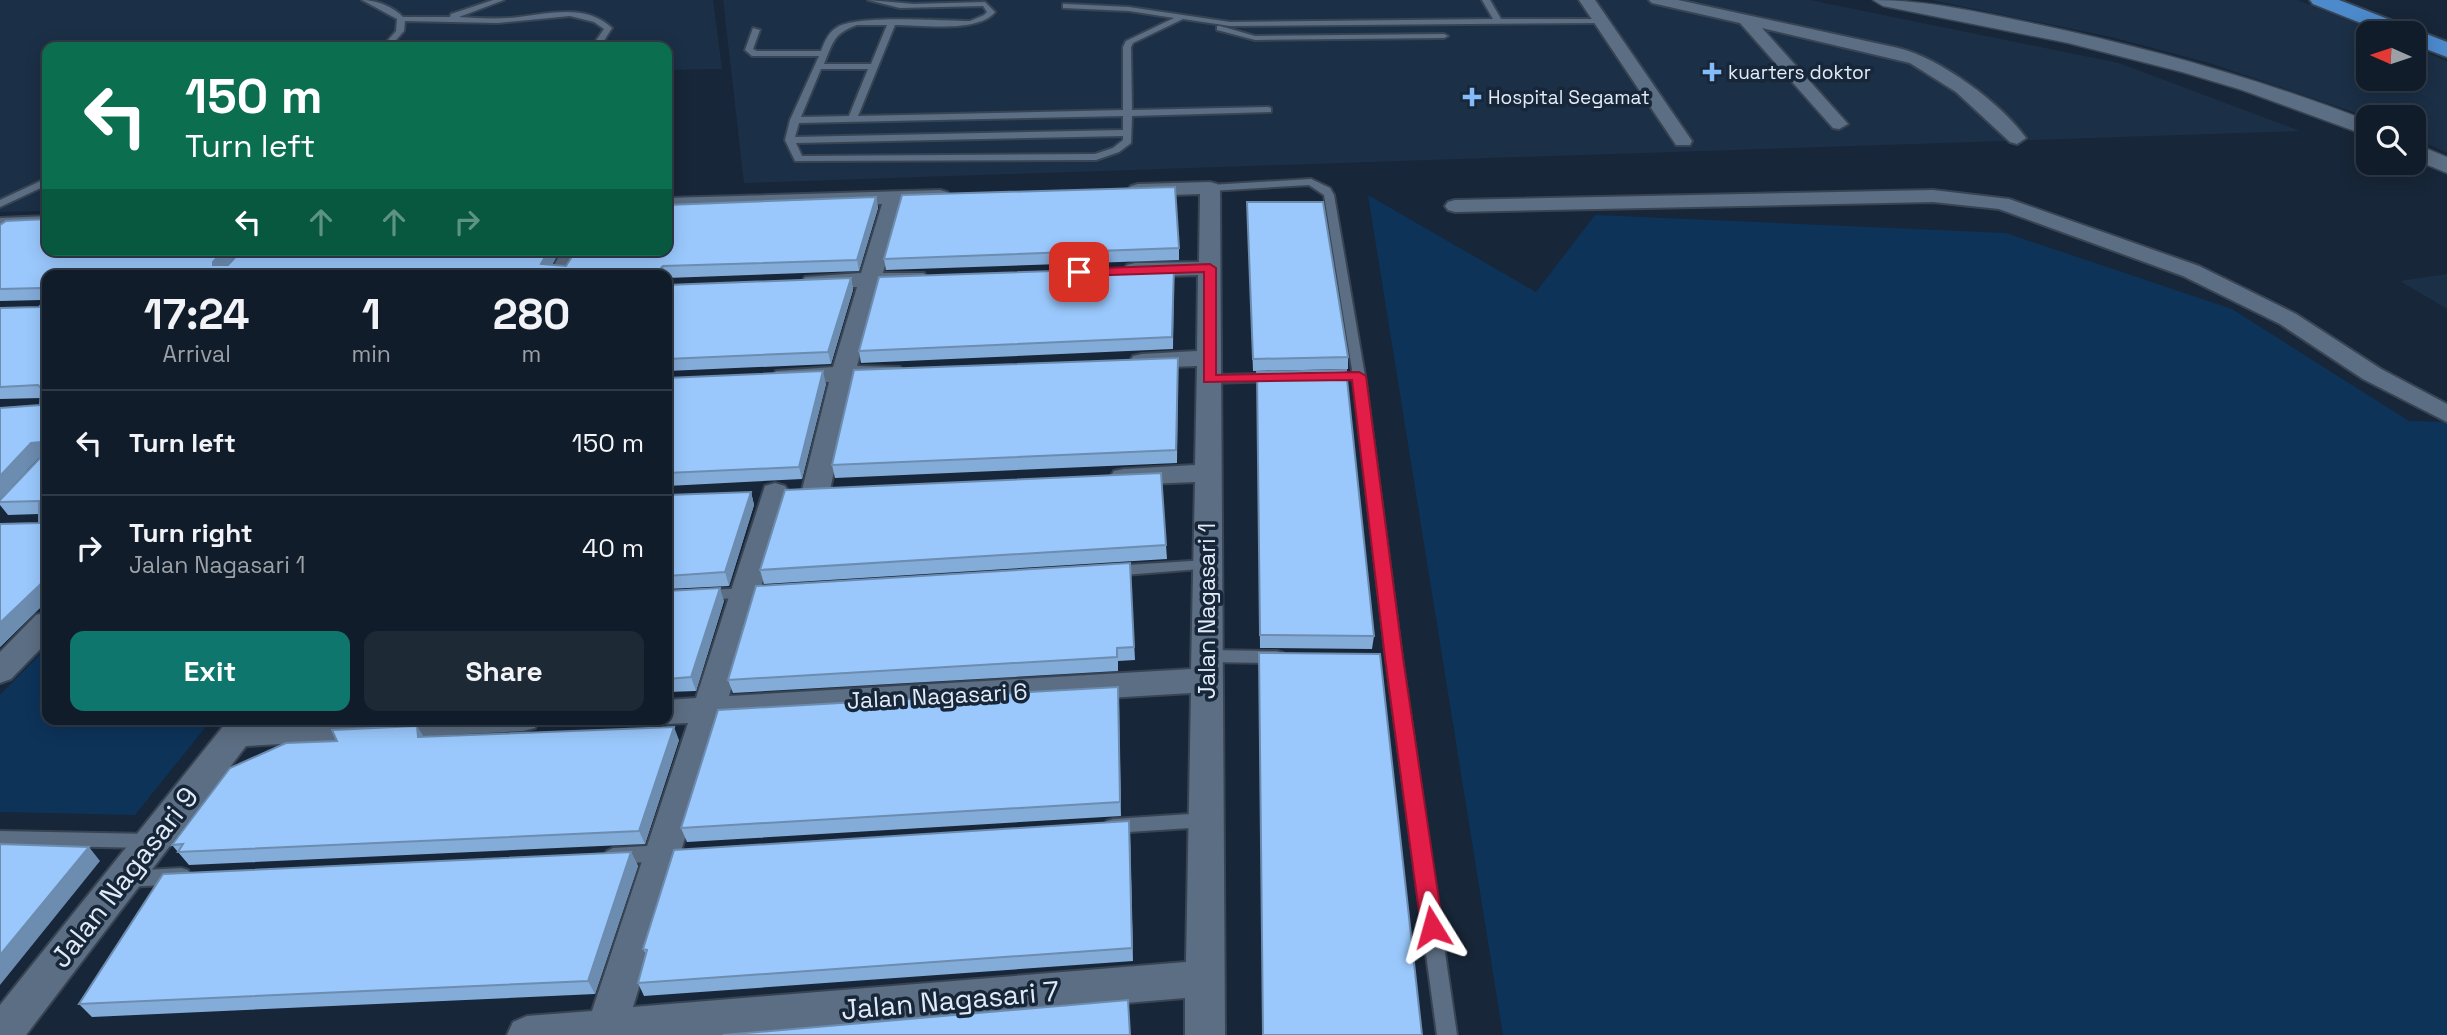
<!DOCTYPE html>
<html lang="en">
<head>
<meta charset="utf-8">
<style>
  body { margin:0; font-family:"Space Grotesk",sans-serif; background:#1e2936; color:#f1f3f6; height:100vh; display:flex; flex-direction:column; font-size:26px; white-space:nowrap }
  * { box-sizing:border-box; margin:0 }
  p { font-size:23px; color:#9ca1a8 }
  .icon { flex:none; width:38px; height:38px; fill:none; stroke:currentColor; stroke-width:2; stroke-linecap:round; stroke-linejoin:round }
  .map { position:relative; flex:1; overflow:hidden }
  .sheet { position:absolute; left:42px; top:270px; width:630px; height:455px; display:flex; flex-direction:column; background:#111c2a; border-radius:14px; box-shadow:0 4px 18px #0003,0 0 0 2px #303a47 }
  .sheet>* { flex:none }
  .top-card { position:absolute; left:42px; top:42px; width:630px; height:214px; border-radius:14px; box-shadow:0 4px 18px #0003,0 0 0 2px #303a47; background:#0b6e4f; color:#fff; overflow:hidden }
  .needle { width:46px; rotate:273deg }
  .fabs { position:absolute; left:2356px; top:21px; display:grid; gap:14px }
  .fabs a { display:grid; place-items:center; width:70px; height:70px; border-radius:14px; background:#111c2a; box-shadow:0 4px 18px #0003,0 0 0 2px #303a47; font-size:35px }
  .pin { position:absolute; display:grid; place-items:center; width:60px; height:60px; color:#fff; margin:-30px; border-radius:14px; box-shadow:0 4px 10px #0006 }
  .me { position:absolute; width:77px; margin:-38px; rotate:352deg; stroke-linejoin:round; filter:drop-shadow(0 0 5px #0008) }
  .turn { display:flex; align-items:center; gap:24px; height:147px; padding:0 28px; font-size:32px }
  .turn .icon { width:91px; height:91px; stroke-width:2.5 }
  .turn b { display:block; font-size:49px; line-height:60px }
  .lanes { display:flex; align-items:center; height:66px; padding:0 28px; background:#0003; justify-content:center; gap:35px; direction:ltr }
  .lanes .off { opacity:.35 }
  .eta { display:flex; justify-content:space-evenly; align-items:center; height:119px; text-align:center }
  .eta b { font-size:42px; font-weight:700; line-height:49px }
  .action { display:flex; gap:14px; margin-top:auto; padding:14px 28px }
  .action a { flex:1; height:80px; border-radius:14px; background:#0f766e; color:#fff; font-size:28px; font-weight:700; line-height:80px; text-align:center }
  .action a+a { background:#1e2936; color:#f1f3f6 }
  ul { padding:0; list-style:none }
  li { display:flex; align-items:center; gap:21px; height:105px; padding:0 28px; border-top:2px solid #303a47 }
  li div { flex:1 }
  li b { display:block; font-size:26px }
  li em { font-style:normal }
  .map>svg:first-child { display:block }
</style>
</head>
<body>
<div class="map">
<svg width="2447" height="1035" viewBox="0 0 2447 1035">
  <rect width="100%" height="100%" fill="#172638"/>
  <path fill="#1b2f46" d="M0,0H713L722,69L667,70V47H47V211L0,212Z
    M723,0H1810L2119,63L2300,131L744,183Z
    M1931,0H2298L2379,33H2368V79H2413V47L2447,61V153L2413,137V117H2368L2209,63L2111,37Z
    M2447,274V309L2400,281Z"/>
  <path fill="#0d3359" d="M1368,195L1536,292L1595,215L2006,233L2232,309L2409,421L2447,422V1035H1503Z
    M47,647V719H212L135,815L0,812V695Z"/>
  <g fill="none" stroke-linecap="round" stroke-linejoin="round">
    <defs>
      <path id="service" d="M362,0C376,0 394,7 403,17H450L451,14L493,0H504L459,17C475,18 491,19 508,18C543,16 583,1 612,28L600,47H596L593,45L604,29L594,22L570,16L498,23L405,21L404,31L390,47H382L396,31L397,19Z
        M868,0L914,4L985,2L995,12C979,33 921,25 895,25L858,116L1123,110V47L1126,41L1174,18L1129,11L1063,8V4H1066L1129,7L1230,22L1493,19L1482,0H1490L1501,19H1600L1604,21L1600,23L1230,26L1183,19L1133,43L1131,47L1132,110L1268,107L1271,108V112L1132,116L1131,143L1119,152L1096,160L795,161L785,140L790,120L819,56H752L745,50L753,28L760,30L753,49L757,51H821C824,43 828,33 836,28C855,14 943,21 970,21L984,15L987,12L983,6L900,8ZM857,25H887L871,64H824C833,42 834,33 857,25ZM821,69H868L849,116L801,117ZM1123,116V130L795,137L799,123ZM1123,136V140L1113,148L1095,154L802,156L796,143Z
        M1220,26L1255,36L1444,34L1448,36L1444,38L1255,40L1217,30V26Z
        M47,178V185L0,207V200Z
        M1311,179L1330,188L1334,195L1365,376L1402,658L1457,1035H1437L1386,658L1353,376L1324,195L1309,185L1210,191L1205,188L1210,185Z
        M1273,374L1279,378L1277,381L1209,383L1203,379L1209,375Z
        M1207,560L1214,565L1212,568L1112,576L1105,571L1112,566Z
        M749,588L754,589L756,593L754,597L667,602V592Z
        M1207,650L1277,651L1283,653L1285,657L1283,661L1277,663L1207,662L1201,660L1199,656L1201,652Z
        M1206,813L1212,815L1215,820L1212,825L1206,827L1113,833L1107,831L1104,826L1107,821L1113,819Z
        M0,831L149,834L155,836L158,841L155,846L149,848L0,845Z
        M663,845L669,848L672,853L669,858L663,861L613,864L607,861L604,856L607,851L613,848Z
        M181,868L188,870L190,876L188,882L181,884L127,887L120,885L118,879L120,873L127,871Z"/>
      <path id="minor" d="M1579,0H1595L1692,141L1690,145H1676Z
        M1649,0H1678L1898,48C1940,58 2001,103 2026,138L2017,144L2010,142L1956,92L1910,63L1762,28L1848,124L1839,129L1833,128L1740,23L1652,3Z
        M1210,182L1217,184L1220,188L1225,1035H1185V998L749,1035H507L513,1022L527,1016L592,1011L688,723L667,724L655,719H667V700L696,698L765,486L775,483L785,486L789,492L729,696L1191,669L1195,482L1124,485L1114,483L1110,477L1114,471L1124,469L1195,465L1197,366L1142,368L1133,366L1130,361L1133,356L1142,354L1197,351L1198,275L1135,277L1127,275L1124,270L1127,265L1135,263L1199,262L1200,194L1138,196L1131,194L1128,190L1131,186L1138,184ZM1191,693L1186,962L633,1007L721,721Z
        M940,190L947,192L950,196L947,200L902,203L883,273H924L927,278L924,283L879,286L857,366L900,367L903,372L900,377L854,381L830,490L826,496L816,499L806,496L802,490L829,382L776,381L773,376L776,371L833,367L857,287H805L802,282L805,277L861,273L882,204L667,210V198Z
        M1933,190L2009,199L2199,266L2296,314L2381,369L2447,404V422L2363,379L2280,324L2183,276L1999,209L1933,202L1455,212L1448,210L1445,206L1448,202L1455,200Z
        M47,216V228L0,230V218Z
        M563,250H585L570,275H548Z
        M47,612V642L11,679L0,683V652L36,615Z
        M229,719H539L535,728L523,731L246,746L26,1035H0V1005Z"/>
      <path id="tertiary" d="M1873,0C1929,0 1982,13 2036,24C2149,48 2260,79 2368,121V136L2242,90L2182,72L2068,43L1883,6Z
        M2413,143L2447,157V173L2413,159Z"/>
      <path id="trunk" d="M2310,0H2339L2447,42V57L2413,44V33H2386L2313,4Z"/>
    </defs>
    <use href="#service" stroke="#384453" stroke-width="4"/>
    <use href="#minor" stroke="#384453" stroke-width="4"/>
    <use href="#tertiary" stroke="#384453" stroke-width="3"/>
    <use href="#trunk" stroke="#384453" stroke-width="4"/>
    <use href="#service" fill="#5c6e83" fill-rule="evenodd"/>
    <use href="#minor" fill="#5c6e83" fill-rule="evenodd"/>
    <use href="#tertiary" fill="#5c6e83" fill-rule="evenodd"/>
    <use href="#trunk" fill="#4c8acc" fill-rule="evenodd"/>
  </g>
  <path fill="#84acd9" d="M876,197L878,208L859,271L667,278V275H47V601L0,647V524L39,523V514L8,515L0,505V502L40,458V456L0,499L40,405L41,398L0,399V308L39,307L42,304V300L0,301V225L240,250L227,265L560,250L552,265L566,266Z
    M1247,202L1348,357V369L1253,371Z
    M1179,248V260L886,270L884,259Z
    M851,278L853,290L831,364L667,371V285Z
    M1174,278L1173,349L861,363L859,351Z
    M1178,370L1177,463L835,478L832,465Z
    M667,378L826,384L802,479L667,486Z
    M1257,385L1374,636L1372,649L1260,648Z
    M1161,473L1167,559L764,584L760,570Z
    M751,492L754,505L729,586L667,589V495Z
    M1130,563L1135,660L1118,661V671L733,693L728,680Z
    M667,591L724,601L696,691L667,692Z
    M1118,687L1121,816L687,842L681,828Z
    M424,737L679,740L645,844L189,865L172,845Z
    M1130,835L1133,961L644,996L638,983L646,954L643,949Z
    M631,852L638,866L595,994L92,1017L79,1004Z"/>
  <path fill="#6c8cb0" d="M876,197L878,208L859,271L857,260Z
    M223,250H240L219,273L213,265V262Z
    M549,250H560L546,275L541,264Z
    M663,266L666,275H661V268Z
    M851,278L853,290L831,364L828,352Z
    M823,371L826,384L802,479L799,467Z
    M40,442V456L0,499V476L31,443Z
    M751,492L754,505L729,586L725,572Z
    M47,578V601L0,647V623Z
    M720,588L724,601L696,691L691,677Z
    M1118,687L1119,700L1121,816L1120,802Z
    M417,726L425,739L418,737Z
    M674,727L679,740L645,844L639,831Z
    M1129,821L1130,835L1133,961L1132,948Z
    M89,847L100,861L0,985V955Z
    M631,852L638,866L595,994L588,981Z"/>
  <path fill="#9ac8fc" stroke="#6c8cb0" stroke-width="2" d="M1175,187L1179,248L884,259L902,195Z
    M876,197L857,260L663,266L661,268V275H47V578L0,623V524L39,523V501L0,502V500L40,458V442L31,443L0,476V408L40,405L41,388L38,385L0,387V308L39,307L42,304L41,288L0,289V225L6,221L47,219V250H223L213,262V265H228L242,250H527L526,252L530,250H549L541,264L566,266L576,250H667V205Z
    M1247,202H1323L1348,357L1253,359Z
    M1174,267L1172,337L859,351L879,277Z
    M851,278L828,352L667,359V285Z
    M1178,358L1176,450L832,465L854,370Z
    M1346,370L1374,636L1260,635L1257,372Z
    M823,371L799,467L667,473V378Z
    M1161,473L1166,545L760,570L785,490Z
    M751,492L725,572L667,576V495Z
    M1130,563L1134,647L1117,648V657L728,680L756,586Z
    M720,588L691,677L667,679V591Z
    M1259,653L1380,654L1422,1035H1263Z
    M1118,687L1120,802L681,828L718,710Z
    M417,726L418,737L674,727L639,831L178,852L183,844L172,845L230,768L286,743L337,741L332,730Z
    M1129,821L1132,948L638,983L647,950L643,949L674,850Z
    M0,844L89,847L0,955Z
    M631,852L588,981L79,1004L163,874Z
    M1128,1000L1130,1035H723Z"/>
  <path fill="#e11d48" stroke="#92132f" stroke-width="2" d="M1210,264L1216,268V375L1359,372L1366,376L1403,658L1443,927L1440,934L1432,937L1424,934L1421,927L1385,658L1352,380L1204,382V272L1079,276L1072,272L1079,269Z"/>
  <g fill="#84bcfb" stroke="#172638" stroke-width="2.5">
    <path d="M1708.5 61.5h7v7h7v7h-7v7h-7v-7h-7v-7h7z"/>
    <path d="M1468.5 86.5h7v7h7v7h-7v7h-7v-7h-7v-7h7z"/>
  </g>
  <g text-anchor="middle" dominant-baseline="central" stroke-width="7" stroke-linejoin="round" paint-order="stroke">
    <g font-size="19" fill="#e1ebf8" stroke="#172638" text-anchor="start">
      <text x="1728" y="72">kuarters doktor</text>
      <text x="1488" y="97">Hospital Segamat</text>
    </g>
    <g font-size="23" fill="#e1ebf8" stroke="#172638">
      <text transform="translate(1207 611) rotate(-90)">Jalan Nagasari 1</text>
      <text transform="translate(937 696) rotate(-3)">Jalan Nagasari 6</text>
    </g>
    <g font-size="28" fill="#e1ebf8" stroke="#172638">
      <text transform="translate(124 877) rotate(-52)">Jalan Nagasari 9</text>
      <text transform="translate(950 1000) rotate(-5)">Jalan Nagasari 7</text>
    </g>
  </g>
</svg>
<div class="fabs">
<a><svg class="needle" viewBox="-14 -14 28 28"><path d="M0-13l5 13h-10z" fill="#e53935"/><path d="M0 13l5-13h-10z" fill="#9ca1a8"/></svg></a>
<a><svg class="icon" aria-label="search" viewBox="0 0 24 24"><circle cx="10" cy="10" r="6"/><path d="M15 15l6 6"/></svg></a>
</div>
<div class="pin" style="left:1079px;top:272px;background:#d93025"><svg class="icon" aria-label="arrive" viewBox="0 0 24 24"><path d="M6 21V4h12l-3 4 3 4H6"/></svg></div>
<svg class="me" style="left:1432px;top:927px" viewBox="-20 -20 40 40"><path d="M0-17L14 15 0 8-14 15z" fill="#e11d48" stroke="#fff" stroke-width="4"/></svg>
<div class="top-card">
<div class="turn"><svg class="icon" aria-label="left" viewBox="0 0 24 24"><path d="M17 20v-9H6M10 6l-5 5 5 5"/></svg><div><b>150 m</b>Turn left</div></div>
<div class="lanes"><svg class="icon" aria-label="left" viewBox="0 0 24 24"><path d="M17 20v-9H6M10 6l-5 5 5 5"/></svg><svg class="icon off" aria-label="ahead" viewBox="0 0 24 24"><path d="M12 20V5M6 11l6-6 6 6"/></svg><svg class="icon off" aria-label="ahead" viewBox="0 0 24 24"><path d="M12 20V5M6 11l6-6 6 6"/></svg><svg class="icon off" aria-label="right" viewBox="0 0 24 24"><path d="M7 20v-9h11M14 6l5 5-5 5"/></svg></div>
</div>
<section class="sheet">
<div class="eta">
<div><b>17:24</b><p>Arrival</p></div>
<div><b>1</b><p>min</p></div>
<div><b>280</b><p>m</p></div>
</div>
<ul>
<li><svg class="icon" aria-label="left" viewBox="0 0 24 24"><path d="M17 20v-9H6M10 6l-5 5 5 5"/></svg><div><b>Turn left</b></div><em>150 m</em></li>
<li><svg class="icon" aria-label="right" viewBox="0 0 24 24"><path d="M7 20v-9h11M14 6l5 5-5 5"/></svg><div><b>Turn right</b><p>Jalan Nagasari 1</p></div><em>40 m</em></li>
</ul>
<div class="action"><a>Exit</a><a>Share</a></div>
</section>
</div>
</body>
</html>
